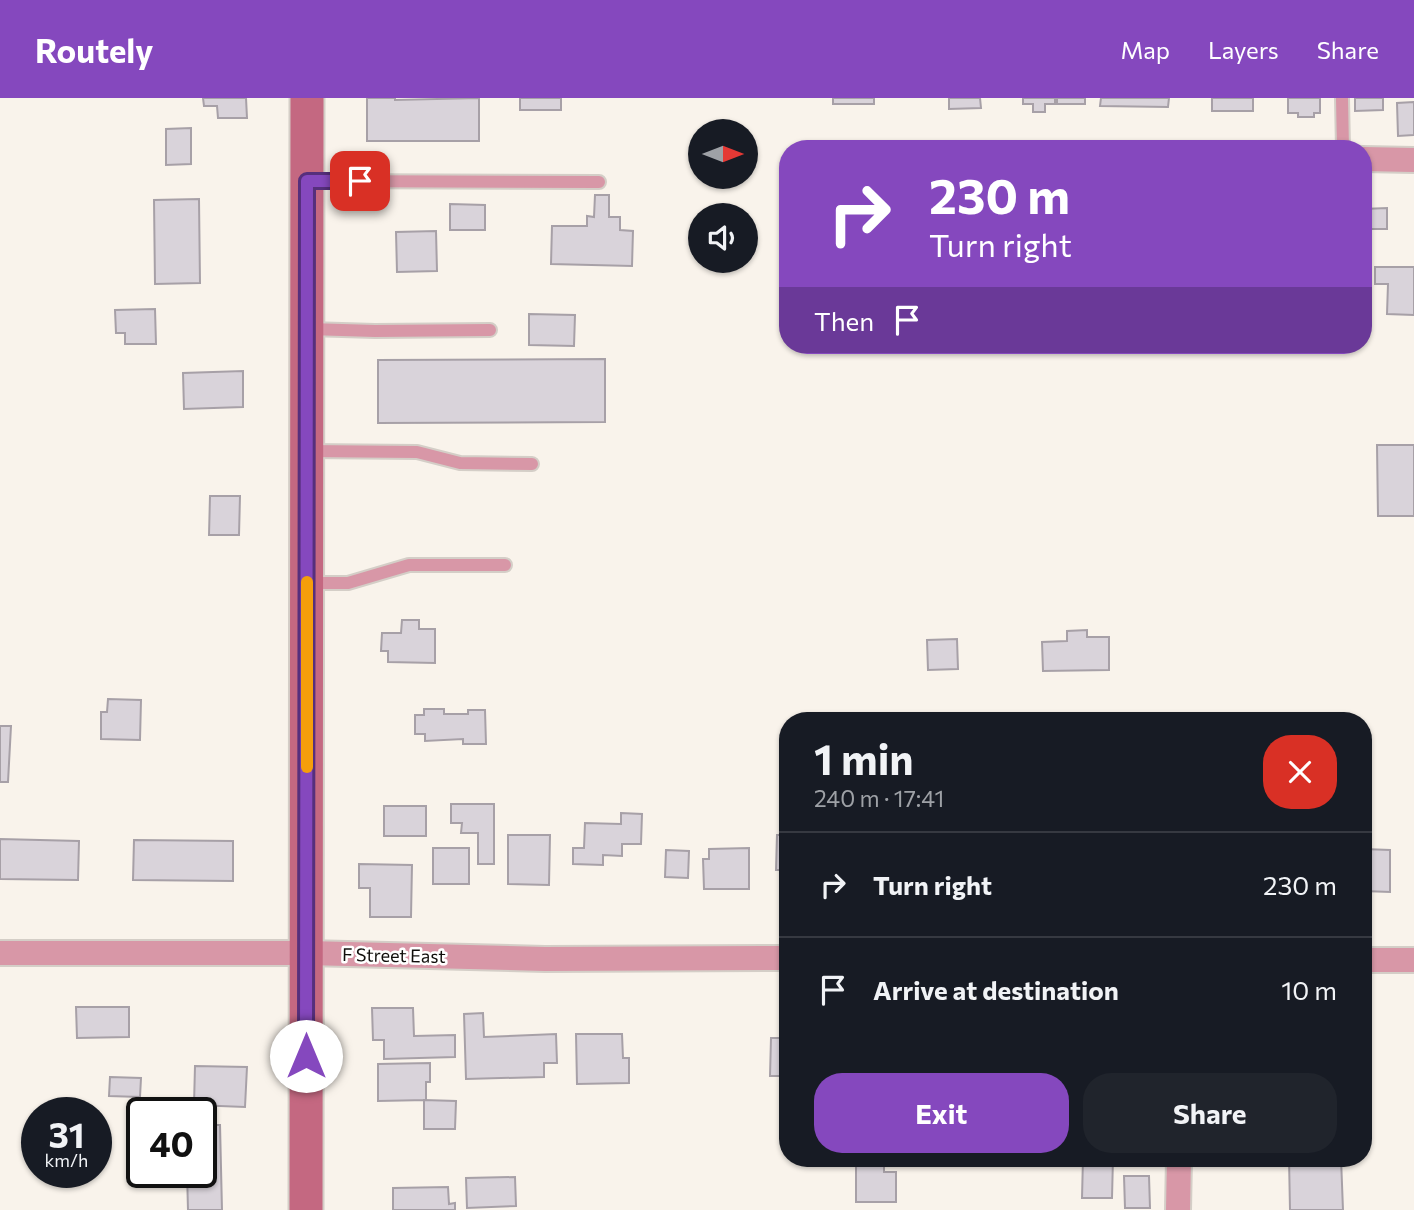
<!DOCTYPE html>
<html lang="en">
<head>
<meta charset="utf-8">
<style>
  body { margin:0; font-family:Commissioner,sans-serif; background:#20242c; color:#f1f3f6; height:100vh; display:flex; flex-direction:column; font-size:26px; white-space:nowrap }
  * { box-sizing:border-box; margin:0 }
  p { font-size:23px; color:#9ea1a6 }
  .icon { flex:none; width:38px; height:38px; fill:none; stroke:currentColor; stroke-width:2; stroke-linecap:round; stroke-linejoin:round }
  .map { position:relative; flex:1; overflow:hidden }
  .panel { position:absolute; left:779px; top:614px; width:593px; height:455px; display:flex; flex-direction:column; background:#171b24; border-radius:28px; box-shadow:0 2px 5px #0004 }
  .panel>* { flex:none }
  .banner { position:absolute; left:779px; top:42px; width:593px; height:214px; border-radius:28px; box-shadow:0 2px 5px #0004; background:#8548be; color:#fff; overflow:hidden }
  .needle { width:46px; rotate:90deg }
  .buttons { position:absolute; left:688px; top:21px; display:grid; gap:14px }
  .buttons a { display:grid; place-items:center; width:70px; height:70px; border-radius:50%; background:#171b24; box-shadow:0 2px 5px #0004; font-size:35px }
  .speed { position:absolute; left:21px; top:999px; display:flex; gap:14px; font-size:35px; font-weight:700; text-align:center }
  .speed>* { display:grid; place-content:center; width:91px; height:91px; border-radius:50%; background:#171b24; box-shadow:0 2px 5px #0004; line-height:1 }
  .speed small { font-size:18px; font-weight:400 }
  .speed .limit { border:4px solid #111; border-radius:10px; background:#fff; color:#111 }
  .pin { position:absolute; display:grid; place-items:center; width:60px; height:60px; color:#fff; margin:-30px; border-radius:14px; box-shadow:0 4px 10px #0006 }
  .me { position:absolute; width:77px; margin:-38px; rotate:0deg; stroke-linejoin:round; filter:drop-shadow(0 0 5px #0008) }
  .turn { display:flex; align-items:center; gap:24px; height:147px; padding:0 35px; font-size:32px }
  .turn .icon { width:91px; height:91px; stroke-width:2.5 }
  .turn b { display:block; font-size:49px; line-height:60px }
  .then { display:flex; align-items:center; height:66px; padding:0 35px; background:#0003; gap:14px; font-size:26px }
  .round { display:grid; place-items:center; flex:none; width:74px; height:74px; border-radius:28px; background:#20242c }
  .summary { display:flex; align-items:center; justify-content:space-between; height:119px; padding:0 35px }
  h1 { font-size:42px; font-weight:700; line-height:52px }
  .cta { display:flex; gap:14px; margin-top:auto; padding:14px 35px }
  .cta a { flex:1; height:80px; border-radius:28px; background:#8548be; color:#fff; font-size:28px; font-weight:700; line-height:80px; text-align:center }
  .cta a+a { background:#20242c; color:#f1f3f6 }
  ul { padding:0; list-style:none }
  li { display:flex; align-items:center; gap:21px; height:105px; padding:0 35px; border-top:2px solid #363941 }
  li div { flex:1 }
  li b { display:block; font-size:26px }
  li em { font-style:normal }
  header { display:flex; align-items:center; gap:42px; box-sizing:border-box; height:98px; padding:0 35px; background:#8548be; color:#fff }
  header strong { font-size:33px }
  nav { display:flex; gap:38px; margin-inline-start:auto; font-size:24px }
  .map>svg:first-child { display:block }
</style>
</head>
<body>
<header>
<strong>Routely</strong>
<nav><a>Map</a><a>Layers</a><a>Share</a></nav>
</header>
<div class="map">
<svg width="1414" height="1112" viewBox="0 0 1414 1112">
  <rect width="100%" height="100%" fill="#f9f3eb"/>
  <path fill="#d9d3da" stroke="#a7a0a7" stroke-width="2" d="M203,0H246L247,20H218L217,8H204Z
    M367,0H395V2L479,0V43H367Z
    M520,0H561V12H520Z
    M833,0H874V6H833Z
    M949,0H980L981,10L949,11Z
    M1023,0H1055V6H1045V14H1033V6H1023Z
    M1057,0H1085V6H1057Z
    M1101,0H1169L1168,9L1100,8Z
    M1212,0H1253V13H1212Z
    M1288,0H1320V15H1314V19H1298V15H1288Z
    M1355,0H1383V12L1355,13Z
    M1414,4V37L1398,38L1397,5Z
    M191,30V66L166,67V31Z
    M595,97H609V119H620V132L633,133L632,168L551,166L552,128H587V118L594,119Z
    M199,101L200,185L155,186L154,102Z
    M450,106L485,107V132H450Z
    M1387,110V131H1363V111Z
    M436,133L437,173L397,174L396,134Z
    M1375,169H1414V217L1387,216L1388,186H1375Z
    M155,211L156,246H125V235H116L115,212Z
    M529,216L575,217L574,248L529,247Z
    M605,261V324L378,325V262Z
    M243,273V309L184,311L183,275Z
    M1377,347H1414V418H1378Z
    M210,398H240L239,437H209Z
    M402,522H419V531H435V565L388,564V553H381L382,535H401Z
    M1087,532V539H1109V572L1043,573L1042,544L1067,543V533Z
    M957,541L958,571L928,572L927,542Z
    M108,601L141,602L140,642L101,641V614H107Z
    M424,611H444V616H468V612H485L486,646H463V641L425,643V636H415V617H424Z
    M0,628H11L8,684H0Z
    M451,706H494V766H478V735H461L462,725H451Z
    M384,708H426V738H384Z
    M621,715L642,716L641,746H622V758L603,757V767L573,766V750H584L585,725L621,726Z
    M508,737H550L549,787L508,786Z
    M777,737H788V772H776Z
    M0,741L79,743L78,782L0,781Z
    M134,742L233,743V783L133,782Z
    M433,750H469V786H433Z
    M749,750V791H704L703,761H709V751Z
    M1363,751L1390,752V794L1363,793Z
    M666,752L689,753L688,780L665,779Z
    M359,766L412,767L411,819H370V790H359Z
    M76,909H129V939L77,940Z
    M372,910H413L414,938L455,937V959L384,961V942H373Z
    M483,915L484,939L556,936L557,965H544V979L466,981L464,916Z
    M576,936H622L623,960H629V985L577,986Z
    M771,940H788V978H770Z
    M430,965V984H426V1002L378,1003V966Z
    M195,968L247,969L245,1009L194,1007Z
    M110,979L141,980L140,999L109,998Z
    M424,1002L456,1003L455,1031H424Z
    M201,1027H220L222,1112H188L187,1074H201Z
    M1083,1060H1113L1112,1100H1082Z
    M1123,1060H1146L1145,1068L1122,1067Z
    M1289,1060H1341L1343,1112H1290Z
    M856,1065H884V1074H896V1104H856Z
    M1124,1078H1149L1150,1110H1125Z
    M515,1079L516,1108L467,1110L466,1080Z
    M448,1089L449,1106L455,1105V1112H393V1090Z"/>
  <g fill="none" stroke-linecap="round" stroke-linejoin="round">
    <defs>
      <path id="lane" d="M1342,0L1343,51
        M308,83L599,84
        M309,231L375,233L490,232
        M307,353L417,354L460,365L532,366
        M307,485H348L409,467H505"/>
      <path id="street" d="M1363,61L1414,62
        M0,855H307L545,861L788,860
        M1363,862H1414
        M1178,1112L1179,1060"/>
      <path id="secondary" d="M306,1112L307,0"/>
    </defs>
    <use href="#lane" stroke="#d4cec7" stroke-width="16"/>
    <use href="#street" stroke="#d4cec7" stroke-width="28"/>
    <use href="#secondary" stroke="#d4cec7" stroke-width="37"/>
    <use href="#lane" stroke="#d897a7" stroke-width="12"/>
    <use href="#street" stroke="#d897a7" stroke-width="24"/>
    <use href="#secondary" stroke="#c46881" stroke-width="33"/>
  </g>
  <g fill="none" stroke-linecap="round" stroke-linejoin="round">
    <defs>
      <path id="route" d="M306,958L307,83H360"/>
    </defs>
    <use href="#route" stroke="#562f7c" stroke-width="18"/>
    <use href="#route" stroke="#8548be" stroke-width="12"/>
    <path stroke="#f59e0b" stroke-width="12" d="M307,669V484"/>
  </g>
  <g text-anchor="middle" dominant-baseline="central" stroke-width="5" stroke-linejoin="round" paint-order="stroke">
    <g font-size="18" fill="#100e0b" stroke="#fff">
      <text transform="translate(394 857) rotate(1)">F Street East</text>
    </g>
  </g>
</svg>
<div class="buttons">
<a><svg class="needle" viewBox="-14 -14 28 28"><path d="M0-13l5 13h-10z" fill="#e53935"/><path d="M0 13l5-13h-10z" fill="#9ea1a6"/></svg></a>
<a><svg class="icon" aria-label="sound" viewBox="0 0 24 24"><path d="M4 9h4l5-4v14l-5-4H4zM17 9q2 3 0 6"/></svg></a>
</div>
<div class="speed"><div>31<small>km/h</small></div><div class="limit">40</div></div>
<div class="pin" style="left:360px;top:83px;background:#d93025"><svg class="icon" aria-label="arrive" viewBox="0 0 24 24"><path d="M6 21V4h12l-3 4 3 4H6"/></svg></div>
<svg class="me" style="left:306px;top:958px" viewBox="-20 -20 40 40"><circle r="19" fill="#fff"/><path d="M0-13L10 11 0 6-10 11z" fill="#8548be"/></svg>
<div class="banner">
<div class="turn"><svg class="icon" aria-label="right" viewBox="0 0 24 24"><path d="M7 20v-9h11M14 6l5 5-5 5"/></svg><div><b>230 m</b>Turn right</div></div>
<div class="then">Then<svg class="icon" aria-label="arrive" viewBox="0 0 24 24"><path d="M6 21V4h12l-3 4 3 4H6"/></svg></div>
</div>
<section class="panel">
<div class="summary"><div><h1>1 min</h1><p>240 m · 17:41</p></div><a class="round" style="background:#d93025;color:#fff"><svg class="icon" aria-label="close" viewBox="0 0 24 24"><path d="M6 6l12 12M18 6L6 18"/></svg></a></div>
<ul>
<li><svg class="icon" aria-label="right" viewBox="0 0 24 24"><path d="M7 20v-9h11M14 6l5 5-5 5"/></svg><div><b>Turn right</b></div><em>230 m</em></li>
<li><svg class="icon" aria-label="arrive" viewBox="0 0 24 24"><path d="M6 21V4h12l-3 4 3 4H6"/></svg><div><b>Arrive at destination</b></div><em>10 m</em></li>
</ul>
<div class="cta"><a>Exit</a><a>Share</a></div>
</section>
</div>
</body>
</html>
